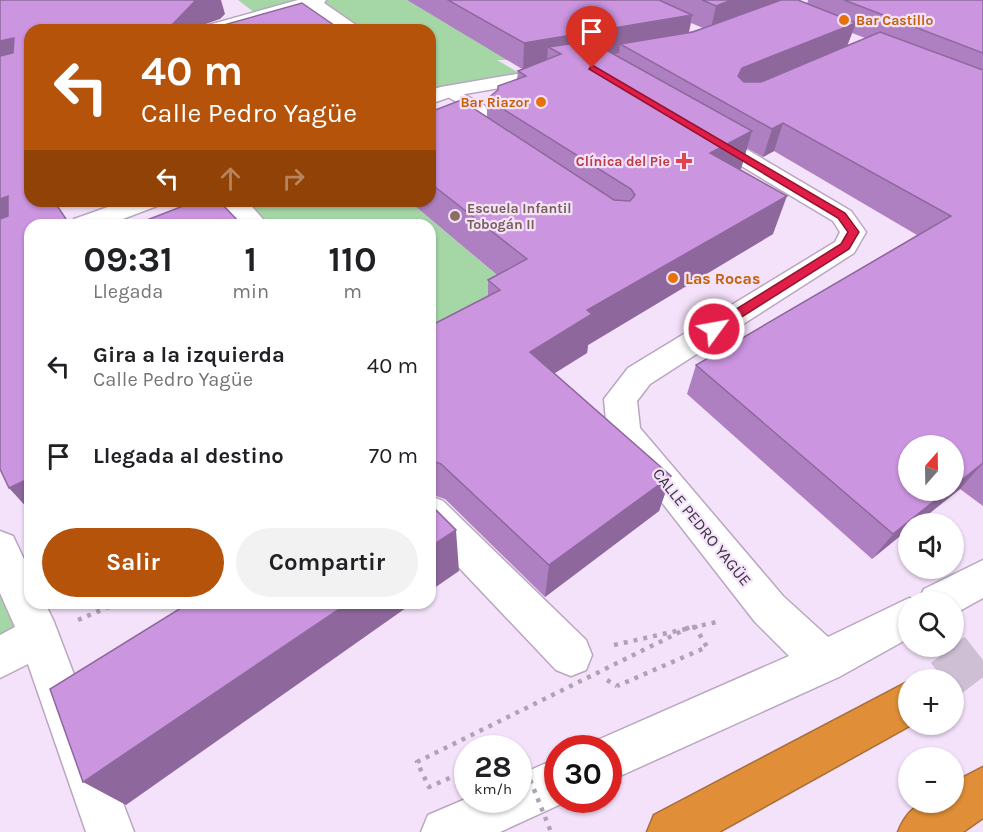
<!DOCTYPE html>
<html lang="es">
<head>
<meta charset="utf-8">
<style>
  body { margin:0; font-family:Karla,sans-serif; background:#f2f2f2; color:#202124; height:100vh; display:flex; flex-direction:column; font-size:22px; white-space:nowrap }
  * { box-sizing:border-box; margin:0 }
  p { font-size:20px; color:#757577 }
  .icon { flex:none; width:33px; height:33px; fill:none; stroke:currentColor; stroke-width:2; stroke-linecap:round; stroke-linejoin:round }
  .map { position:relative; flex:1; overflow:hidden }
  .panel { position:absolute; left:24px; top:219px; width:412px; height:390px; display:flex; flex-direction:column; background:#fff; border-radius:18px; box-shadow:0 2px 4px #0004 }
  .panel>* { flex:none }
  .banner { position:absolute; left:24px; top:24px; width:412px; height:183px; border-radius:18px; box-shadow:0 2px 4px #0004; background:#b45309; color:#fff; overflow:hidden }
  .needle { width:39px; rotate:20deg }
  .controls { position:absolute; left:898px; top:435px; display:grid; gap:12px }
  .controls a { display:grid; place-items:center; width:66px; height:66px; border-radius:50%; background:#fff; box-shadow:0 2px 4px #0004; font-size:30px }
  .speed { position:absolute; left:454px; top:735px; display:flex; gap:12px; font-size:30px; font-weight:700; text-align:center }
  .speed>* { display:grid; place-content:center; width:78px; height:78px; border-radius:50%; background:#fff; box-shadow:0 2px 4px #0004; line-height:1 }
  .speed small { font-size:15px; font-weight:400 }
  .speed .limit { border:9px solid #d22; background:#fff; color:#111 }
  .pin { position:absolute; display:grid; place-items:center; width:51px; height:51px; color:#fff; margin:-62px -26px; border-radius:50% 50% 50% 0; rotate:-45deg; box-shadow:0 0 6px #0007 }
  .pin .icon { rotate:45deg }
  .me { position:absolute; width:66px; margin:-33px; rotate:58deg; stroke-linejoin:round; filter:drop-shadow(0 0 4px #0008) }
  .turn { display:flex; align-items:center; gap:21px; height:126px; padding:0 18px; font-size:27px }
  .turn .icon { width:78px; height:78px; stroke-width:2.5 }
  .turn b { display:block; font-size:42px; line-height:51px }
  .lanes { display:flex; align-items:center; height:57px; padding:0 18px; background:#0003; justify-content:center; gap:30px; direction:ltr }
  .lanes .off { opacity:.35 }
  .eta { display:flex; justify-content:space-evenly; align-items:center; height:102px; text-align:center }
  .eta b { font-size:36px; font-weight:700; line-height:42px }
  .action { display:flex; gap:12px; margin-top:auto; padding:12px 18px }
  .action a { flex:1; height:69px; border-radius:36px; background:#b45309; color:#fff; font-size:24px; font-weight:700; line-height:69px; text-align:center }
  .action a+a { background:#f2f2f2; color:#202124 }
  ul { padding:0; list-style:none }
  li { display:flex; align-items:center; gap:18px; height:90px; padding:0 18px }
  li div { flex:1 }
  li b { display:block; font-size:22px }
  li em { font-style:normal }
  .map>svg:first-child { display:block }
</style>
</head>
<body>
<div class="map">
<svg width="983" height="832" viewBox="0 0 983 832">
  <rect width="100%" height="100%" fill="#f4e2fb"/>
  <path fill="#a5d6a6" d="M238,0H407L509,60H497L528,78L431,98L430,30H212L259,16Z
    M233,201H409L518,293L431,339L430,225H256Z
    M0,582L18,627L0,636Z"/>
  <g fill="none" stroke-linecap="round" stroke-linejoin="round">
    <path stroke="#cfbfd5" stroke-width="43" stroke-dasharray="43 21" stroke-linecap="butt" d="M944,680L983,650"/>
    <defs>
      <path id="service" d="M448,86L484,105L496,125C489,134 477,142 466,139L464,136L479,124L472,111L443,94L440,91L443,88Z"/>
      <path id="pedestrian" d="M430,496L443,501L586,640L592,655L586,670L571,676L556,670L430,537Z
        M0,531L13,536L30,572V603H45L54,622L134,832H86L28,664L0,678V635L15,627L0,593Z"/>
      <path id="minor" d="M298,0H326L324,3L363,30H341L308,8L232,30H203L205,26Z
        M557,67L564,69L567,73L564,77L453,96L430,104V90L441,87Z
        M706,128L714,130L851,211L866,232L854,253L650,384L637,401L640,428L783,596L828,637L909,598L918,601L924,589L983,560V598L954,614V602H909V638L839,677L609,781V748H590L593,742L789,656L755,622L607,432L604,399L628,368L835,242L840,232L833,221L698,140L695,135L698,130Z
        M125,201H161L157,206L107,225H70L74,219Z
        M220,201H247L268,225H241Z
        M558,758V800H570L500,832H421L428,815L468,798L519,800V775Z"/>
      <path id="motorway" d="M909,681V724H913L719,832H647L654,815Z
        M983,767V818L963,832H898C911,801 924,802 954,802V782Z"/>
    </defs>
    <use href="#service" stroke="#b9a7c0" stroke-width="3"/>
    <use href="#pedestrian" stroke="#b9a7c0" stroke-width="3"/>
    <use href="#minor" stroke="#b9a7c0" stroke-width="3"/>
    <use href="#motorway" stroke="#a66e39" stroke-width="3"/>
    <path stroke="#b0a2b5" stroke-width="4.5" stroke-dasharray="4 6" stroke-linecap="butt" d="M78,620L111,606
      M614,645L721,621
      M607,680L617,686"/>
    <use href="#service" fill="#fff" fill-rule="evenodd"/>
    <use href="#pedestrian" fill="#fff" fill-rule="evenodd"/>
    <use href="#minor" fill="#fff" fill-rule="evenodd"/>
    <use href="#motorway" fill="#e08e37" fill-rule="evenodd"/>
    <path stroke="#b0a2b5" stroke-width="4.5" stroke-dasharray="4 6" stroke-linecap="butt" d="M519,752L551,832
      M468,770L429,787L417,762L694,625L707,647L617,686"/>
  </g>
  <path fill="#af80c1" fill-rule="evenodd" d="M407,0H798L807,4L808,0H983V506L960,489L916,524H909L872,559L687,394L696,365L917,235L774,151L763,157L747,148L741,169H740L773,234L588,345L587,353L554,373L671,476L659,511L545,597L445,499L430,494V326L488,296V280L497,275L409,201H430V112L487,117V99L517,79L518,71L522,69ZM691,23L703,28L689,32ZM852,33L865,38L847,45Z"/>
  <path fill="#8e689d" d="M192,0H221L225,14L220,19L206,24L208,30H167Z
    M732,0H795L710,32L716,6Z
    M692,15L687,41L620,44L619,53L560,64L561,54L548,47L547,66L523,70L524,43Z
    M856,23L846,49L735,95L738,76L742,68Z
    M14,38L30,71L0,82V41Z
    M783,123L774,151L763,157L772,129Z
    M752,131L741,169L700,191L710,153Z
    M8,196L30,233L0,244V199Z
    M787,196L773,234L588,345L587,353L528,390L530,352L587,310Z
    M983,463L960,489L916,524H909V529L872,559L893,534L948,490H954V486Z
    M671,476L659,511L545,597L549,565Z
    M30,478V511L9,488Z
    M456,530L459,571L430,591V547Z
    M348,603H413L126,805L83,782Z"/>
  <path fill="#cb95e0" stroke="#8e689d" stroke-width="1.5" d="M0,0H196L167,30H30V165L29,166L30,167V201H54L70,225H30V478L9,488L0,469V219L8,216V196L0,199V56L13,53L14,38L0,41Z
    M448,0H659L692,15L524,43Z
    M702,0H732L716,6Z
    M781,0H798L856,23L742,68L738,76L744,82H761L880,32L983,70V463L954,486V446H909V490H948L893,534L696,365L951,216L783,123L772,129L620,44L693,32Z
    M844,0H983V53Z
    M302,3L341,30H206Z
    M590,41L752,131L710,153L787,196L587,310L592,314L530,352L671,476L549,565L441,464L430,460V326L500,290L488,280L527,259L430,183V112L461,100L614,200L630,201L635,195L631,189L487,99L498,90V86L526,76L518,71L561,54L548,47Z
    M196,201H219L242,225H134Z
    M430,504L456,530L430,547Z
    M189,603H348L83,782L50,689Z"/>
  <path fill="#e11d48" stroke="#92132f" stroke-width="1.5" d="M592,65L845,213L859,232L849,249L718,332H709V326L841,244L848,232L838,218L589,69Z"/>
  <g fill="#e8710a" stroke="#f4e2fb" stroke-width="2">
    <circle cx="844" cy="20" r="6"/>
    <circle cx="541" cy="102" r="6"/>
    <circle cx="673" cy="278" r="6"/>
  </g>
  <path fill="#e0444e" stroke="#f4e2fb" stroke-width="2" d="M681 152h6v6h6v6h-6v6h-6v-6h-6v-6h6z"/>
  <circle fill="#8d6e63" stroke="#f4e2fb" stroke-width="2" cx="455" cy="216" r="6"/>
  <g text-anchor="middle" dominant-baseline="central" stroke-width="4.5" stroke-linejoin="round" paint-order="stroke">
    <g font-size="14" font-weight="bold" fill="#c56008" stroke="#f4e2fb" text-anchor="start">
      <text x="856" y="20">Bar Castillo</text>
      <text x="529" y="102" text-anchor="end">Bar Riazor</text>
    </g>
    <g font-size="14" font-weight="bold" fill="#be3a42" stroke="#f4e2fb" text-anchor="end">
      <text x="670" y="161">Clínica del Pie</text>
    </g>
    <g font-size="14" font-weight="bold" fill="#785e54" stroke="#f4e2fb" text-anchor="start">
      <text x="467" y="208">Escuela Infantil<tspan x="467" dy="16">Tobogán II</tspan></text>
    </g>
    <g font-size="16" font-weight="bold" fill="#c56008" stroke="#f4e2fb" text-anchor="start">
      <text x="685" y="278">Las Rocas</text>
    </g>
    <g font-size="16" fill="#3a333c" stroke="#f4e2fb">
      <text transform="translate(702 527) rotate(51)">CALLE PEDRO YAGÜE</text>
    </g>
  </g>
</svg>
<div class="controls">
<a><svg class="needle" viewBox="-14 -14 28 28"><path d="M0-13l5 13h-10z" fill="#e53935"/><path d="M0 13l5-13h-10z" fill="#757577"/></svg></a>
<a><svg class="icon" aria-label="sound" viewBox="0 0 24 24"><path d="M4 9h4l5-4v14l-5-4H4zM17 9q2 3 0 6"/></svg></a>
<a><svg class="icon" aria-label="search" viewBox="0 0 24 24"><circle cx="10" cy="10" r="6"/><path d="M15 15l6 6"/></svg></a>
<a>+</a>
<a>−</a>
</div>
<div class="speed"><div>28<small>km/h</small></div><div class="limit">30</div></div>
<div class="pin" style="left:592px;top:68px;background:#d93025"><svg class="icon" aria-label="arrive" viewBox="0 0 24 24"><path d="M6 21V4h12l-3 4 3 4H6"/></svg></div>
<svg class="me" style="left:714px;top:329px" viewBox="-20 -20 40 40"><circle r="17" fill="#e11d48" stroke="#fff" stroke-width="3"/><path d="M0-11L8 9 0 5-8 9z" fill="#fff"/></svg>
<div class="banner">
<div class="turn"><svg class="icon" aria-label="left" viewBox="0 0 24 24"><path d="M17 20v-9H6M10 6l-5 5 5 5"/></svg><div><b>40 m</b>Calle Pedro Yagüe</div></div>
<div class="lanes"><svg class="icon" aria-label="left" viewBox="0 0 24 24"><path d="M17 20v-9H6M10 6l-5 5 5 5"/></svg><svg class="icon off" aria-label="ahead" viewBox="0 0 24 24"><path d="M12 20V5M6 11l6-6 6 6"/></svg><svg class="icon off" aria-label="right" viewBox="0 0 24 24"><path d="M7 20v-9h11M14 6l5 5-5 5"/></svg></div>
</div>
<section class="panel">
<div class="eta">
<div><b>09:31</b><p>Llegada</p></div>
<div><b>1</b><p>min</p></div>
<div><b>110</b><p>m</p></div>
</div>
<ul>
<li><svg class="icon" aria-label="left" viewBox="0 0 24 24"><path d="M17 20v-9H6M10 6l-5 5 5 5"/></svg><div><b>Gira a la izquierda</b><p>Calle Pedro Yagüe</p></div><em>40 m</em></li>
<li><svg class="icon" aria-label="arrive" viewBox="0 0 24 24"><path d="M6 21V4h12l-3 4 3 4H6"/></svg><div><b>Llegada al destino</b></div><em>70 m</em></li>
</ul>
<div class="action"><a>Salir</a><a>Compartir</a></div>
</section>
</div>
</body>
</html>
